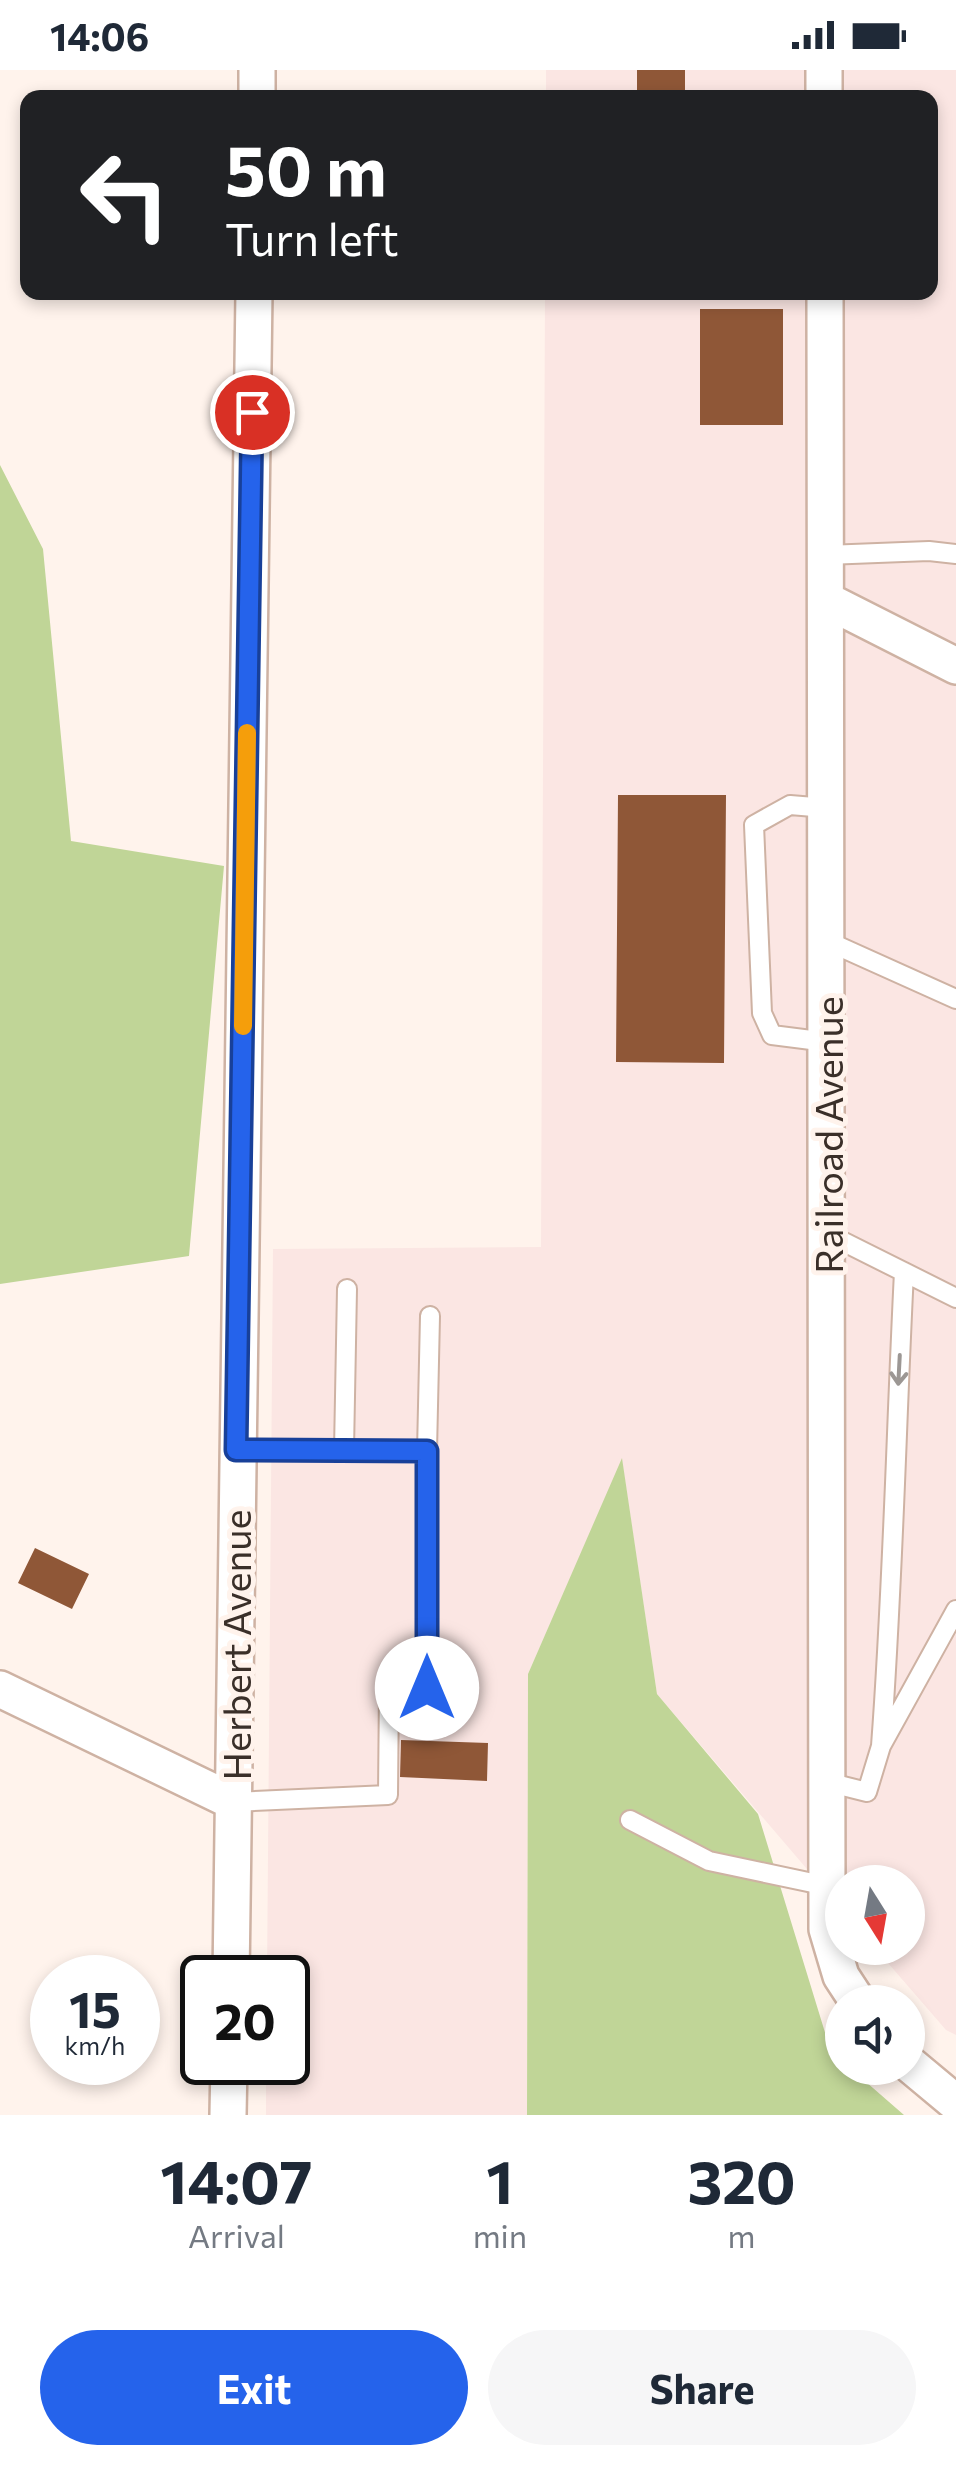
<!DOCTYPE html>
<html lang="en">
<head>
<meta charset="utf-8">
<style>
  body { margin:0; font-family:Commissioner,sans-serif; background:#f6f6f7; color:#1f2937; height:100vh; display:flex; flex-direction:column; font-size:38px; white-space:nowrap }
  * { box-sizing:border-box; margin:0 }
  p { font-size:32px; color:#747a83 }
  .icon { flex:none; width:55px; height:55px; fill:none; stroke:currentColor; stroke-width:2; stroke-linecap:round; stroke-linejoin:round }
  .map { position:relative; height:2045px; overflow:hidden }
  .side { display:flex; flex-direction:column; background:#fff; flex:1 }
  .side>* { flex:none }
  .top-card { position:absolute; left:20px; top:20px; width:918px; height:210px; border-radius:20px; box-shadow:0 5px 15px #0003; background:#202124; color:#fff; overflow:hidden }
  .needle { width:65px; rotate:169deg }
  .tools { position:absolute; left:825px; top:1795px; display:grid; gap:20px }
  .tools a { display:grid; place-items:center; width:100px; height:100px; border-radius:50%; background:#fff; box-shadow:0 5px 15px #0003; font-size:50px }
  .speed { position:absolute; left:30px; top:1885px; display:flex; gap:20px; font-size:50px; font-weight:700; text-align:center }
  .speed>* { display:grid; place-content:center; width:130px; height:130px; border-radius:50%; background:#fff; box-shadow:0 5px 15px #0003; line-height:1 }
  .speed small { font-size:25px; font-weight:400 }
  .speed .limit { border:5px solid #111; border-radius:15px; background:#fff; color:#111 }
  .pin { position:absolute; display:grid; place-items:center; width:85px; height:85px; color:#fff; margin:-42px; border:5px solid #fff; border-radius:50%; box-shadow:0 2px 10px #0007 }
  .me { position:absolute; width:110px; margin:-55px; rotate:0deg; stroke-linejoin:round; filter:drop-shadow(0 0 8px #0008) }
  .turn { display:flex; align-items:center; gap:35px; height:210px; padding:0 40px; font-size:45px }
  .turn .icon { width:130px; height:130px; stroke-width:2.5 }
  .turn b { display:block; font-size:70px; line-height:85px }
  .eta { display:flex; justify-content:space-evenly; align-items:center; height:170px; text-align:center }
  .eta b { font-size:60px; font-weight:700; line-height:70px }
  .cta { display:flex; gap:20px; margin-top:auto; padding:20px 40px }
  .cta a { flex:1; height:115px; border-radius:60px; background:#2563eb; color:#fff; font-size:40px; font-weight:700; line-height:115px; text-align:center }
  .cta a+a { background:#f6f6f7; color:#1f2937 }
  .status { display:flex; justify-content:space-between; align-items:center; height:70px; padding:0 50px; background:#fff; direction:ltr }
  .status svg { height:28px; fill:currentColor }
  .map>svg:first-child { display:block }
</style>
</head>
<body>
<div class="status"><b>14:06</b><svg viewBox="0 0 49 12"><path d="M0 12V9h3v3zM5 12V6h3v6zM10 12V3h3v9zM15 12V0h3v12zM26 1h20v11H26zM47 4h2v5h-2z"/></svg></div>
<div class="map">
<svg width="956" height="2045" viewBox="0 0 956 2045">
  <rect width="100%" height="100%" fill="#fff3ec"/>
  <path fill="#fbe6e3" d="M546,0H956V1965L946,1960L875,1878H908V1812H842V1840L657,1624L622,1390L528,1604L527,2045H266V1993L288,1992V1908L267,1907L273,1179L541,1177L545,223L930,222V28L546,27Z"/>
  <path fill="#c0d597" d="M0,395L43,479L71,771L224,796L189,1186L0,1214Z
    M622,1388L657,1624L758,1744L831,1982L842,1991V1998H850L904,2045H527L528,1604Z"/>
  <path fill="#8f5737" d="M637,0H685V28H637Z
    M700,239H783V355H700Z
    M618,725H726L724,993L616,992Z
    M35,1478L89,1504L72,1539L18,1513Z
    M401,1670L488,1673L487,1711L400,1707Z"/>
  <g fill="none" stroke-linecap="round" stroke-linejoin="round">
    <defs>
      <path id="service" d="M826,485L929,481L956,484
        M826,738L790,735L754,755L762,943L772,965L827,972
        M827,871L956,929
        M828,1164L956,1228
        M236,1380L427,1381L430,1246
        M344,1380L347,1219
        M881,1676C893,1518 896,1360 904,1202
        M827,1712L867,1722L881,1676L956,1540
        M234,1732L388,1725L389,1618H427V1381
        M630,1750L709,1791L827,1816"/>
      <path id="minor" d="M824,0V28
        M257,28V0
        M825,222L827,1859L841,1906L858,1932
        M826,530L956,596
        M0,1619L234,1732
        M231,1908L254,222
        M908,1993L956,2033
        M228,2045L229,1992"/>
    </defs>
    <use href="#service" stroke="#ceb2a3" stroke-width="22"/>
    <use href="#minor" stroke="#ceb2a3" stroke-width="40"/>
    <use href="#service" stroke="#fff" stroke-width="18"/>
    <use href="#minor" stroke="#fff" stroke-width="35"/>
  </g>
  <defs><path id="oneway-shaft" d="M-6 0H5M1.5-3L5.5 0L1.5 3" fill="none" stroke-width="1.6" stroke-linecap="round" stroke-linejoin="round" transform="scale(2.5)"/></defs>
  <use stroke="#9c9794" href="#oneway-shaft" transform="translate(899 1300) rotate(93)"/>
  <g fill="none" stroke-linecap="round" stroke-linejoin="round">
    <defs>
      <path id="route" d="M252,342L236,1380L427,1381V1618"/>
    </defs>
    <use href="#route" stroke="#184099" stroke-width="25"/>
    <use href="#route" stroke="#2563eb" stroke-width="18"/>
    <path stroke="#f59e0b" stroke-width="18" d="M243,956L247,663"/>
  </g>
  <g text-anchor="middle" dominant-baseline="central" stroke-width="10" stroke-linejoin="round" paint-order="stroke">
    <g font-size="38" fill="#3a2f29" stroke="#fff3ec">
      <text transform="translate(827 1065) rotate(-90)">Railroad Avenue</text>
      <text transform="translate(235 1575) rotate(-90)">Herbert Avenue</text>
    </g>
  </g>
</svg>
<div class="tools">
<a><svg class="needle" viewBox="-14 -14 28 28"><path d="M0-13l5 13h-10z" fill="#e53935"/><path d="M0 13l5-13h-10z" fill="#747a83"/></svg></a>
<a><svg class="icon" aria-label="sound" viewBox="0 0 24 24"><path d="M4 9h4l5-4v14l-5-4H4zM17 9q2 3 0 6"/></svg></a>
</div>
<div class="speed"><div>15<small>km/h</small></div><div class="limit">20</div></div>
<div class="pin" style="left:252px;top:342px;background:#d93025"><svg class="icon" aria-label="arrive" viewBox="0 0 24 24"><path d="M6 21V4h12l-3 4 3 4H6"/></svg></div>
<svg class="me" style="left:427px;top:1618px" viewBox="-20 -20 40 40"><circle r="19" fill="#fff"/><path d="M0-13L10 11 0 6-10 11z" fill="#2563eb"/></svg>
<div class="top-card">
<div class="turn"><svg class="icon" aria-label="left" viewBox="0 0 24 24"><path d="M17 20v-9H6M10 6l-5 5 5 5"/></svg><div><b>50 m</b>Turn left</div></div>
</div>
</div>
<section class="side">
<div class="eta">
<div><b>14:07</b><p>Arrival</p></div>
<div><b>1</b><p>min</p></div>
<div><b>320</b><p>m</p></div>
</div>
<div class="cta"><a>Exit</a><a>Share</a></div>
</section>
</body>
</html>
